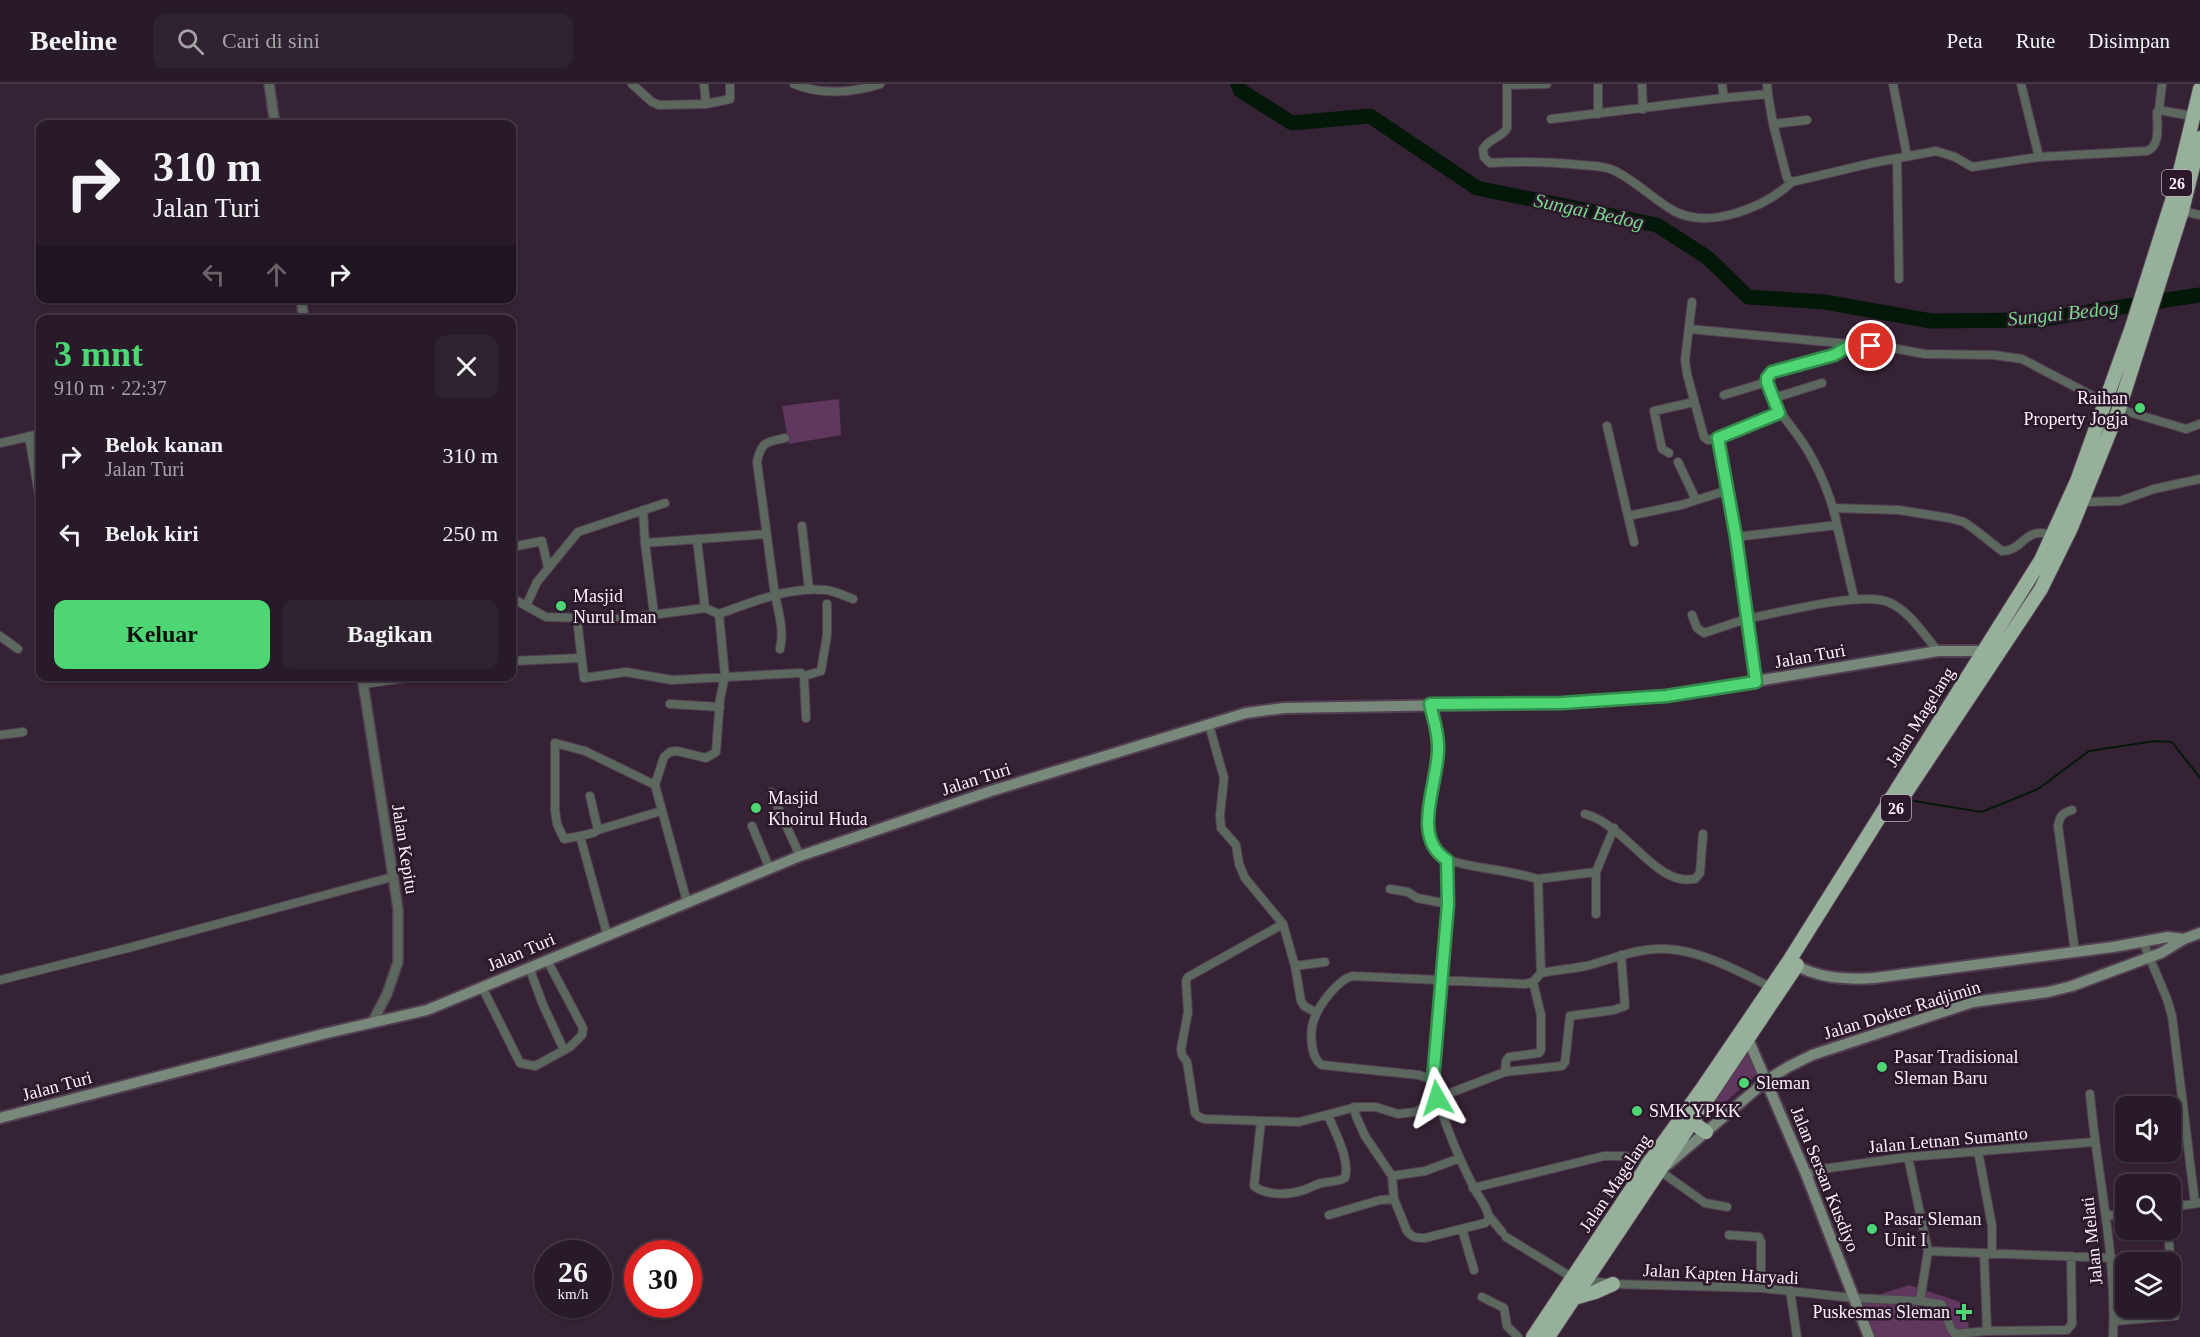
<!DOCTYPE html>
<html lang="id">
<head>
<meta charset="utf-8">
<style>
  body { margin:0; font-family:"Times New Roman",serif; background:#302330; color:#f1f3f6; height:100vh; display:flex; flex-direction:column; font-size:22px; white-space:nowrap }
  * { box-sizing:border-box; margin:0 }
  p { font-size:20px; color:#a5a1a8 }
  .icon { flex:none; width:33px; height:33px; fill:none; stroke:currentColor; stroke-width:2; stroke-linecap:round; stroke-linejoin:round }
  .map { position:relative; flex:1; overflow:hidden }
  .panel { position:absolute; left:36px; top:231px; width:480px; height:366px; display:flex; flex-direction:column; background:#281a28; border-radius:12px; box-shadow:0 2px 4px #0004,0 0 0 2px #443845 }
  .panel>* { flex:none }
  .guide { position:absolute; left:36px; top:36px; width:480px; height:183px; border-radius:12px; box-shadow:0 2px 4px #0004,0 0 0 2px #443845; background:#281a28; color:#f1f3f6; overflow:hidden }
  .controls { position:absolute; left:2115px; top:1012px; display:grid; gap:12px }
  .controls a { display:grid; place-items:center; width:66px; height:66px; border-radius:12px; background:#281a28; box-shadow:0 2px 4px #0004,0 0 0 2px #443845; font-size:30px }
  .speed { position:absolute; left:534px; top:1156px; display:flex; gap:12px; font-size:30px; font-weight:700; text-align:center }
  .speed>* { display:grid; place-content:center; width:78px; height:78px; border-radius:50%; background:#281a28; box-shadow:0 2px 4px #0004,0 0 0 2px #443845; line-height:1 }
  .speed small { font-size:15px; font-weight:400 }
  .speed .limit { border:9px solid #d22; background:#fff; color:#111 }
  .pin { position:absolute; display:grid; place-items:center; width:51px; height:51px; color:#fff; margin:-26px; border:3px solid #fff; border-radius:50%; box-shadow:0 2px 6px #0007 }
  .me { position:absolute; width:66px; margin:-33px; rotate:354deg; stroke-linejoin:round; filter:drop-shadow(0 0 4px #0008) }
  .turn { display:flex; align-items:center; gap:21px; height:126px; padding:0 18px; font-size:27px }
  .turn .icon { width:78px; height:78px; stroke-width:2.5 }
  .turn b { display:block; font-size:42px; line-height:51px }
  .lanes { display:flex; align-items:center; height:57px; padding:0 18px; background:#0003; justify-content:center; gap:30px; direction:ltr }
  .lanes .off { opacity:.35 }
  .round { display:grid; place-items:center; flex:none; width:63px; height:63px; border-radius:12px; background:#302330 }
  .summary { display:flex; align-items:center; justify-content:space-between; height:102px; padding:0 18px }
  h1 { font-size:36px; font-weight:600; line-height:45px; color:#4ed675 }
  .cta { display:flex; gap:12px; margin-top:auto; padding:12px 18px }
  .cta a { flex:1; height:69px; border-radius:12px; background:#4ed675; color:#111; font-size:24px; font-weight:600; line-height:69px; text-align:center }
  .cta a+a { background:#302330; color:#f1f3f6 }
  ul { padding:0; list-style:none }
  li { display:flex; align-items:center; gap:18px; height:78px; padding:0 18px }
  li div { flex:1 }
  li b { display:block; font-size:22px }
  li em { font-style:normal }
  header { display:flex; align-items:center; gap:36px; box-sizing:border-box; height:84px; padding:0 30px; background:#281a28; border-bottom:2px solid #443845 }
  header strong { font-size:28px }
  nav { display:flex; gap:33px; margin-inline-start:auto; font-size:21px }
  .search { width:420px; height:54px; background:#302330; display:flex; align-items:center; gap:15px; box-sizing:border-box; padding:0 21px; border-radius:12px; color:#a5a1a8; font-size:22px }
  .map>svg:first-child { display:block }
</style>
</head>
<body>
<header>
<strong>Beeline</strong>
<div class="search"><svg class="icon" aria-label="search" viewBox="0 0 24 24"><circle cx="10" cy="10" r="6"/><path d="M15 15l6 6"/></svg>Cari di sini</div>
<nav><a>Peta</a><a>Rute</a><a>Disimpan</a></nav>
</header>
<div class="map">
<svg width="2200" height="1253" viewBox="0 0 2200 1253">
  <rect width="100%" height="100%" fill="#362235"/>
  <path fill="#60375e" d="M839,315L841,351L789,360L782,322Z
    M1749,971L1756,987V991L1710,1032L1704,1029L1744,972Z
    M1909,1201L1966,1220L1970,1253H1863L1850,1220Z"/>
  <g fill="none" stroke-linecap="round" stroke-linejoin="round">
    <path stroke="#031808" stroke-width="2" d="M1914,717L1982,728L2038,705L2089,667L2155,657L2172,658L2200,694"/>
    <path stroke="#031808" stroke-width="15" d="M1238,0L1241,7L1292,39L1370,32L1477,104L1657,141L1708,174L1748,213L1825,218L1931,237L2036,236L2200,211"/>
    <defs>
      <path id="minor" d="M632,0L652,18L659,21L706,20
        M704,0L706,20L730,15V0
        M794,0C820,11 853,9 880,0
        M1507,0V44C1502,54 1489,54 1483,65L1484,73L1490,79C1522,77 1551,78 1582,81C1592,82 1604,82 1613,86C1632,94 1654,116 1674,127C1710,146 1765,123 1792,98
        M1598,0V30
        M1642,0L1643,25
        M1722,0L1724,14L1768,10L1773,40L1787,94L1792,98L1872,79L1936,67L1955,73L1972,83L2039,73L2147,67C2161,61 2157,42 2157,28L2159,26L2192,32
        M1767,0L1768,10
        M1893,0L1907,72
        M2021,0L2039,73
        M1507,1L1547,0
        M2159,26L2162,0
        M1551,35L1724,14
        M1773,40L1807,36
        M1897,74L1899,195
        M2182,127L2200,131
        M1692,218L1685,276L1687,290L1704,353L1708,356L1718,354L1779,329
        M1689,245L1892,264L1925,270L1994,271L2022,275L2106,319
        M1724,311L1767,298
        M1774,314L1822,299
        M2119,325L2186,345L2200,340
        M1607,342L1634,458
        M29,352L40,417
        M1718,354L1736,453
        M0,359L40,350
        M1669,369L1662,365L1654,327L1694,318
        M1678,378L1696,416
        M2082,418L2120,417L2154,405L2200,395
        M1833,424L1899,426L1949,434L1964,438L1974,445L2002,467C2024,467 2025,440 2053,452
        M643,426L645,459L654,530
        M1628,432L1681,421L1728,406
        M1837,441C1832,414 1818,382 1803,359C1789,338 1770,321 1767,294L1776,286L1834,271L1851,261
        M802,442L809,506
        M697,455L705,524
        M645,459L766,450
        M512,463L542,457L548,484
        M512,514L546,533L622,535L705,524L719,530C753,518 789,502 826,506C835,507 845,512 853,515
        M526,522L537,498L578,448L665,419
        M1692,531L1697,544L1704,549L1746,535L1736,453L1837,441L1854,514
        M577,535L584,594L626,588L672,596L801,589L804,592L806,634
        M0,552L18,565
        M780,565C785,544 777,525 774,504C768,462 763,420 757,378C761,358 766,358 785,354
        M512,577L580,574
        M804,592L821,587L827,551V520
        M1756,598L1746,535C1778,529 1861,507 1888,518C1909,526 1924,551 1938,567
        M363,600L420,592
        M670,620L720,623
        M1430,620C1433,634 1439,651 1438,665C1437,692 1412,765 1448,776C1477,785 1509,786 1538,795L1541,889
        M1209,641L1224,694L1220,731L1221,744L1236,761L1239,780L1245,794L1283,840L1295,882L1301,917L1304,922L1317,929
        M0,651L23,648
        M771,708L800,772
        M590,712L598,746L661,727
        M2072,726C2062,729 2060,732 2058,742L2075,868
        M1585,730C1622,740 1650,790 1681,795C1685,796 1690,795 1695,795L1700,789L1703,750
        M752,742L769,783
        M598,746L593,749L580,752L607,850
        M580,752L564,755L557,740L555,726V659L585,667L655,701
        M1538,795L1596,788
        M1390,805L1408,808L1417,814L1448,820
        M687,818L655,701L664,673L670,668L677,667L706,674L716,668L720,615L725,592L719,530
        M1596,830V788L1614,744
        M1283,840L1188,893L1186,897L1188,928L1181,965L1182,971L1187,978L1195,1029L1199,1033L1205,1035L1299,1038L1356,1023H1376L1398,1030L1406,1029L1415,1028L1437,1017
        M2143,858L2167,915L2172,932L2195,1119
        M1295,882L1325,878
        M529,883L543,921L564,966
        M0,896L128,864L392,793
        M482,903L520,979L535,982L570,963L582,951L583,944L547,876
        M1505,988L1562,982L1565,978L1570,932L1614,926L1625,922L1621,871
        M1433,996L1448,820L1447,776
        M2090,1010C2097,1092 2117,1171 2113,1253
        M1437,1014L1505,988L1506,977L1509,973L1539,969L1541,966V931L1533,898
        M1354,1023L1356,1032L1365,1052L1392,1092L1394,1115L1407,1147C1413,1154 1416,1154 1425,1154L1485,1139L1489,1135C1488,1122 1478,1113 1473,1102C1456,1068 1441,1032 1433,996L1419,991L1322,981C1310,974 1309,946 1315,933C1320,920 1338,896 1352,892L1525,900L1533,898L1541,889C1556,886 1571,885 1586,882C1613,875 1639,863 1667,865C1704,867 1739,888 1771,903
        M1261,1037L1254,1102C1267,1112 1289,1111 1304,1106C1310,1104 1316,1100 1322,1099C1331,1097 1337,1098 1345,1094C1350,1074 1335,1049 1328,1031
        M1978,1067L1992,1142V1169
        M1908,1073L1928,1167L1920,1217L1941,1220L1943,1223L1951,1245L1955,1250L1987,1247L2067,1246L2072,1240L2071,1172
        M1660,1087L1705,1119L1727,1123
        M1806,1090L1822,1085L1908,1073L2094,1058
        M1392,1092L1425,1087L1460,1074
        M1473,1104L1604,1072H1623L1651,1076
        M2170,1123L2199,1119
        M1329,1131L1380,1116L1394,1115
        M1489,1132L1502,1148
        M2107,1132L2126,1129
        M1462,1145L1474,1186
        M1729,1151L1759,1153L1761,1158V1204
        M1506,1153L1573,1194
        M1928,1167L2112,1174
        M1984,1169L1987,1247
        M1586,1196L1613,1200L1761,1204L1854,1214L1920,1217
        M1790,1206L1797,1253
        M1482,1213L1504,1224L1507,1242L1518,1253
        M2114,1237L2175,1232L2168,1146"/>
      <path id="tertiary" d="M269,0L275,40
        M301,214L304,236
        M362,592L398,825V878L387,910L372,939"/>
      <path id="secondary" d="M1791,879C1817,894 1845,896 1874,894L2113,863L2168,853L2184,855L2200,849
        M1748,955L1806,1090L1869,1253
        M0,1034L323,950L427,926L800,772L991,707L1246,629L1284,624L1562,619L1666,612L1938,567H1990
        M1667,1081L1767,996L1788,983L1812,971L1973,918L2048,908L2072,902L2161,869L2184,855"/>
      <path id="trunk" d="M1895,725L2041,505L2071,444L2119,325L2182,127L2200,54
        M1692,1038L1706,1048
        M1574,1214L1595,1208L1613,1200
        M1533,1253L1651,1076L1704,1002L1789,877L2041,476L2077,397L2132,243L2176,104L2200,5
        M1548,1253L1797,881"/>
    </defs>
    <use href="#minor" stroke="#523f51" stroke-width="10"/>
    <use href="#tertiary" stroke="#523f51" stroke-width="12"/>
    <use href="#secondary" stroke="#523f51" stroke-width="14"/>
    <use href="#trunk" stroke="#523f51" stroke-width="16"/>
    <use href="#minor" stroke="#5c675e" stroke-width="8"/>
    <use href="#tertiary" stroke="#5c675e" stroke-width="9"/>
    <use href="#secondary" stroke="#78897b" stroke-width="10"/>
    <use href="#trunk" stroke="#97b09b" stroke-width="14"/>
  </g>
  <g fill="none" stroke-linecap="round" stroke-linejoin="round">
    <defs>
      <path id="route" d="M1437,1014L1433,996L1448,820L1447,776C1409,752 1440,697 1438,661C1438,648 1433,633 1430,620L1562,619L1666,612L1756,598L1736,453L1718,354L1779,329L1767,298V294L1772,288L1834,271L1851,261L1871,262"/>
    </defs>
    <use href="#route" stroke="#338b4c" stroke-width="15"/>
    <use href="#route" stroke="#4ed675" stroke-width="10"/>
  </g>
  <g fill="#4ed675" stroke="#2c182b" stroke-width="2">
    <circle cx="2140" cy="324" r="6"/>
    <circle cx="561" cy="522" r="6"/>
    <circle cx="756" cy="724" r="6"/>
    <circle cx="1882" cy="983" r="6"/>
    <circle cx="1744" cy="999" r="6"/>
    <circle cx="1637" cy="1027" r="6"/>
    <circle cx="1872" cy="1145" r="6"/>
    <path d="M1961 1219h6v6h6v6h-6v6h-6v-6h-6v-6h6z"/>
  </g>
  <g text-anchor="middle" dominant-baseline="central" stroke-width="5" stroke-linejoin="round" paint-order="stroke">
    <g fill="#2c182b" stroke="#bfafbe" stroke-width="1.5">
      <rect x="2162" y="86" width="30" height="26" rx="4.5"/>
      <rect x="1881" y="711" width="30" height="26" rx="4.5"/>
    </g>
    <g font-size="16" font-weight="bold" fill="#fef0fd">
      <text x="2177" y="99">26</text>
      <text x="1896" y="724">26</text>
    </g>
    <g font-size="18" fill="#fef0fd" stroke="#2c182b" text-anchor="start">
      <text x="2128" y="314" text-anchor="end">Raihan<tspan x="2128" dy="21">Property Jogja</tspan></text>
      <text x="573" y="512">Masjid<tspan x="573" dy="21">Nurul Iman</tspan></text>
      <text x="768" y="714">Masjid<tspan x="768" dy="21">Khoirul Huda</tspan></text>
      <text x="1894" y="973">Pasar Tradisional<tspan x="1894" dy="21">Sleman Baru</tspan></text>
      <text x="1756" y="999">Sleman</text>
      <text x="1649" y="1027">SMK YPKK</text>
      <text x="1884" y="1135">Pasar Sleman<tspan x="1884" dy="21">Unit I</tspan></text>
      <text x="1950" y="1228" text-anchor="end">Puskesmas Sleman</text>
    </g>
    <g font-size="18" fill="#fef0fd" stroke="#2c182b">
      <text transform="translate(1810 572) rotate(-10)">Jalan Turi</text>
      <text transform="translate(1920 633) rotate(-58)">Jalan Magelang</text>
      <text transform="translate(976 695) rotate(-18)">Jalan Turi</text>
      <text transform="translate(405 765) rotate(81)">Jalan Kepitu</text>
      <text transform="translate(521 868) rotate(-23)">Jalan Turi</text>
      <text transform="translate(1902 926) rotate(-17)">Jalan Dokter Radjimin</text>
      <text transform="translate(57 1002) rotate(-15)">Jalan Turi</text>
      <text transform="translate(1948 1056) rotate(-5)">Jalan Letnan Sumanto</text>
      <text transform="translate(1825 1095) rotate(68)">Jalan Sersan Kusdiyo</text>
      <text transform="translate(1615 1099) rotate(-56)">Jalan Magelang</text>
      <text transform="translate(2092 1157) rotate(-96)">Jalan Melati</text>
      <text transform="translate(1721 1190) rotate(3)">Jalan Kapten Haryadi</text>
    </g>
    <g font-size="20" font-style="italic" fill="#78d98e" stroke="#2c182b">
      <text transform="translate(1589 127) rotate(12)">Sungai Bedog</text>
      <text transform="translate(2063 229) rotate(-6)">Sungai Bedog</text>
    </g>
  </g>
</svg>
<div class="controls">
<a><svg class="icon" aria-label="sound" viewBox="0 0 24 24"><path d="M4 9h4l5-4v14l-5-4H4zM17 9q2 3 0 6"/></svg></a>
<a><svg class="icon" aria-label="search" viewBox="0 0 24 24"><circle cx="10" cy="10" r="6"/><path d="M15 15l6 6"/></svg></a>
<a><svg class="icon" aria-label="layers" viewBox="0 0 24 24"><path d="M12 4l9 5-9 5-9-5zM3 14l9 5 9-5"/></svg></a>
</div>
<div class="speed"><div>26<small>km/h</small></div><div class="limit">30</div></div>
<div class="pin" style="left:1871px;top:262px;background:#d93025"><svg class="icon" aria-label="arrive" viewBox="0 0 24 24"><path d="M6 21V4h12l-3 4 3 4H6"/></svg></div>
<svg class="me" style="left:1437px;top:1014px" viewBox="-20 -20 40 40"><path d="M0-17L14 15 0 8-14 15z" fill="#4ed675" stroke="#fff" stroke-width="4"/></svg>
<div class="guide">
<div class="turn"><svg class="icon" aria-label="right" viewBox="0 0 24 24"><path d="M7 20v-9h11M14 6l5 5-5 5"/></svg><div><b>310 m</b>Jalan Turi</div></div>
<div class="lanes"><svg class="icon off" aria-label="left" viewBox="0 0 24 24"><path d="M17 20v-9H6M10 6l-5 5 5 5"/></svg><svg class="icon off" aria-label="ahead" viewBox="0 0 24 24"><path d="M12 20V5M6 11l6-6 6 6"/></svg><svg class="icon" aria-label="right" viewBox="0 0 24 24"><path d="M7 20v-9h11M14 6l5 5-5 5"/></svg></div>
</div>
<section class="panel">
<div class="summary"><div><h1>3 mnt</h1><p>910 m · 22:37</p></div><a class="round"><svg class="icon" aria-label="close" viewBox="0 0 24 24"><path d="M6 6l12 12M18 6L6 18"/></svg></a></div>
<ul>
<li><svg class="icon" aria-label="right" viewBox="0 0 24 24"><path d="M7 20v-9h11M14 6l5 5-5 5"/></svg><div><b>Belok kanan</b><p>Jalan Turi</p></div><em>310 m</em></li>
<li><svg class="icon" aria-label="left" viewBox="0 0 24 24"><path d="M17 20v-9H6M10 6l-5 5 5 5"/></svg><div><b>Belok kiri</b></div><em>250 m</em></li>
</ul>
<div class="cta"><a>Keluar</a><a>Bagikan</a></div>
</section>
</div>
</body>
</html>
